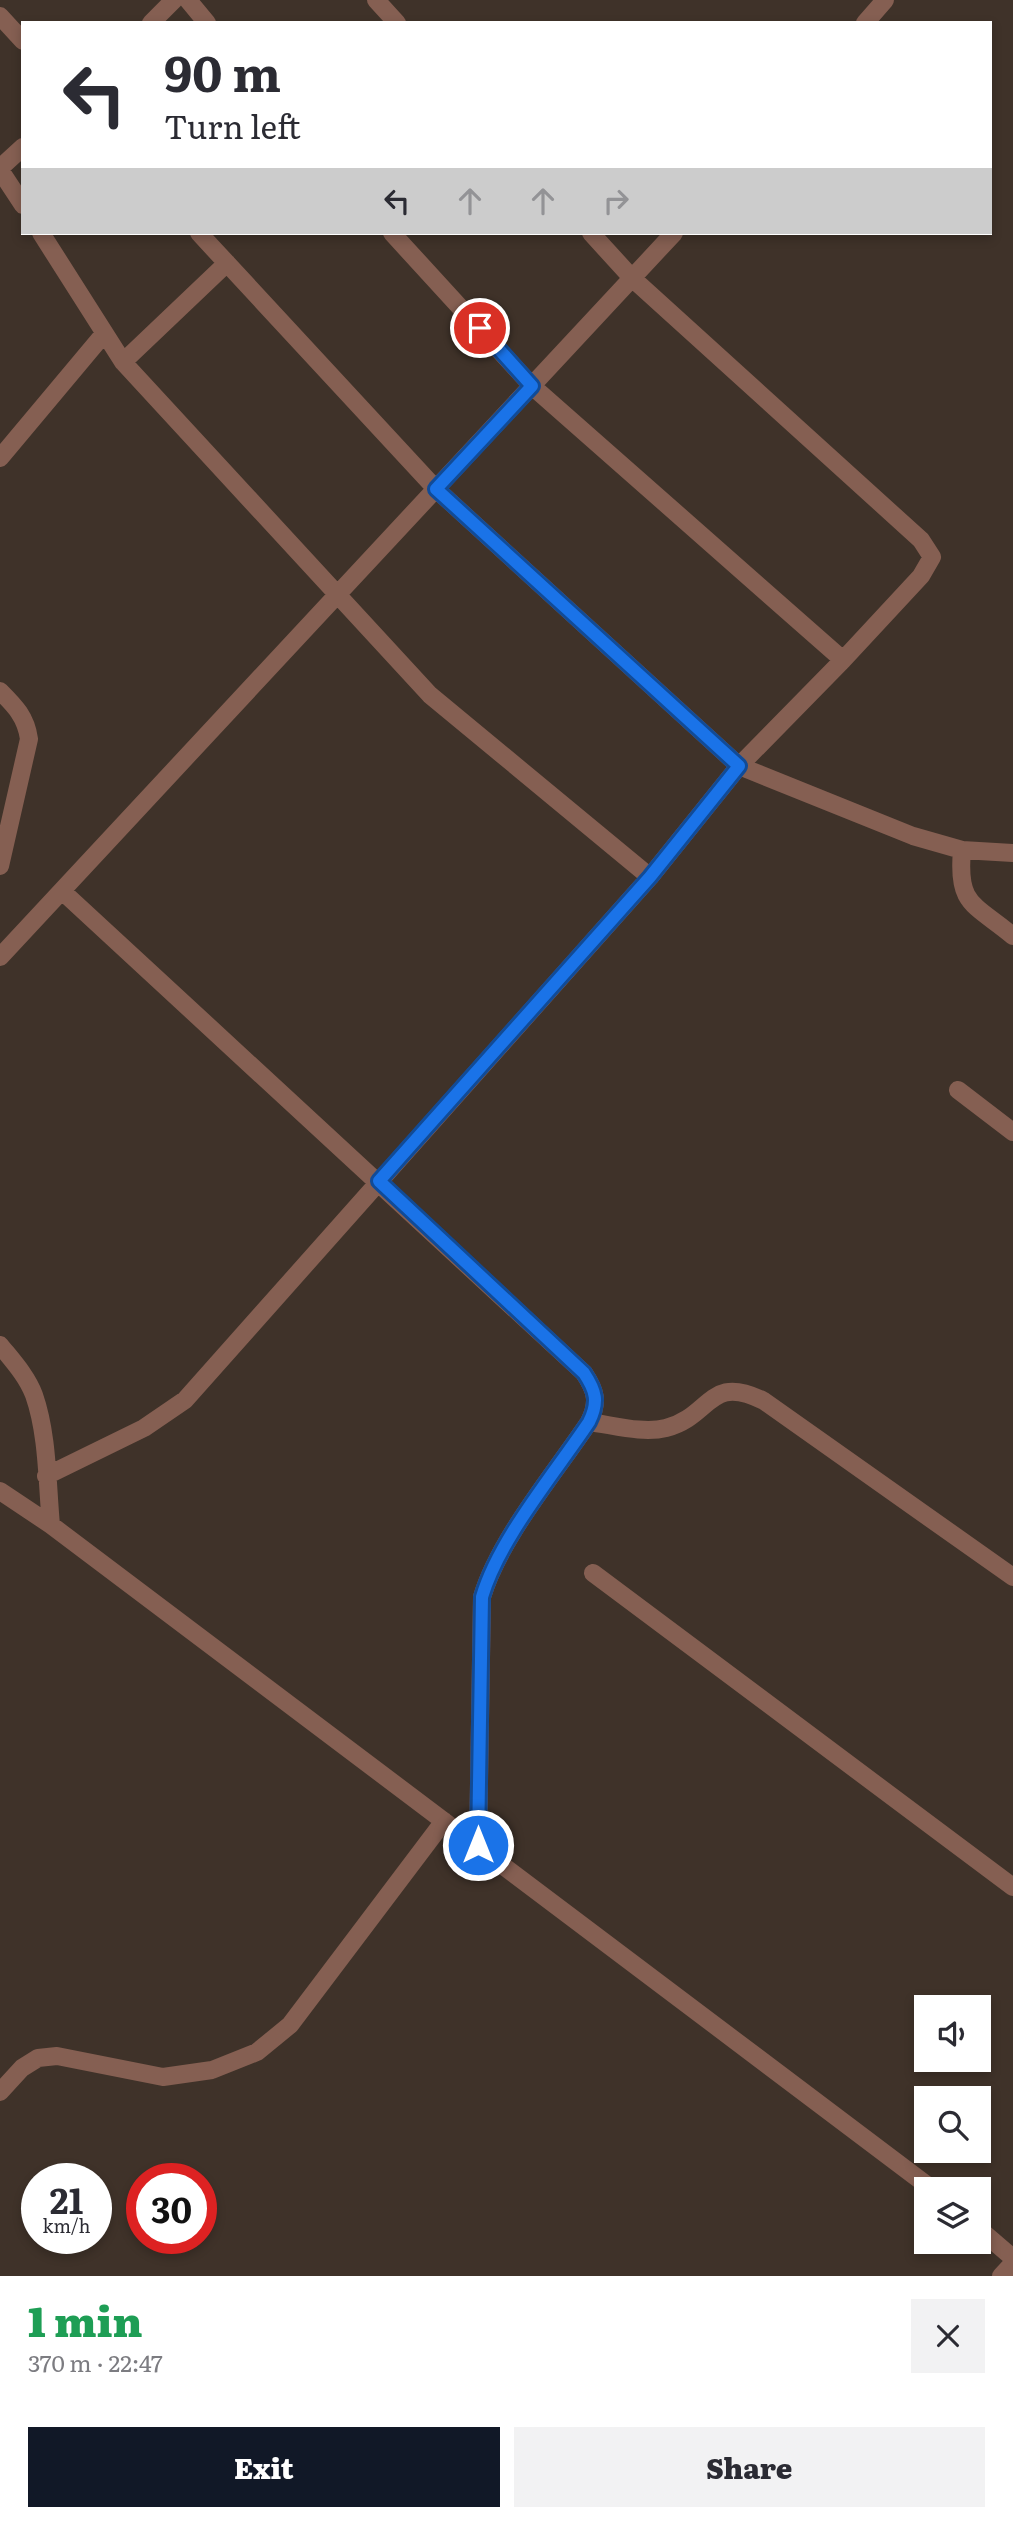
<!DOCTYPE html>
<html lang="en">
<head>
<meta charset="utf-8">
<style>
  body { margin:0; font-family:Literata,serif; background:#f2f2f3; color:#2b2b33; height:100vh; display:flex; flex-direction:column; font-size:26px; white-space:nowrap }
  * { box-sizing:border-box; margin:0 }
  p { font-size:23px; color:#7c7c81 }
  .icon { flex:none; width:38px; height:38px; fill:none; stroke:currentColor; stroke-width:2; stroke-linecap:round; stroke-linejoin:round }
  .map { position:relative; height:2276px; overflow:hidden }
  .sheet { display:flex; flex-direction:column; background:#fff; flex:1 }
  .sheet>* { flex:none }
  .top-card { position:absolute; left:21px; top:21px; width:971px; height:214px; border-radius:0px; box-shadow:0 4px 10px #0003; background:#fff; color:#2b2b33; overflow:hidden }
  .controls { position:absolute; left:914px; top:1995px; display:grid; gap:14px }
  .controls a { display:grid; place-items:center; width:77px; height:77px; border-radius:0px; background:#fff; box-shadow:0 4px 10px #0003; font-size:35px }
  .speed { position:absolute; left:21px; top:2163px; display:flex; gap:14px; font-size:35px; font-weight:700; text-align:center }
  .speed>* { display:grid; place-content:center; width:91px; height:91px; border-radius:50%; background:#fff; box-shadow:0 4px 10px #0003; line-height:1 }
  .speed small { font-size:18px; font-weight:400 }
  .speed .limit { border:10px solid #d22; background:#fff; color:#111 }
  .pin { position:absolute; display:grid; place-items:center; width:60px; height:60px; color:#fff; margin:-30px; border:4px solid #fff; border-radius:50%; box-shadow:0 2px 7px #0007 }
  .me { position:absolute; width:77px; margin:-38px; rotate:0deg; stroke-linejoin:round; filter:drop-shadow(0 0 5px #0008) }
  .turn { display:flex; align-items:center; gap:24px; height:147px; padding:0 28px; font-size:32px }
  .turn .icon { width:91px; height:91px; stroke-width:2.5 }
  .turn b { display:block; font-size:49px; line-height:60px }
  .lanes { display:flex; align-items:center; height:66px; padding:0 28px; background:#0003; justify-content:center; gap:35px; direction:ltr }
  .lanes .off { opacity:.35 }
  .round { display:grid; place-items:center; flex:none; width:74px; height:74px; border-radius:0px; background:#f2f2f3 }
  .overview { display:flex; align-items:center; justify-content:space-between; height:119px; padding:0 28px }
  h1 { font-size:42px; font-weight:800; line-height:52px; color:#1e9e55 }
  .button { display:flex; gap:14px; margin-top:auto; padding:14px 28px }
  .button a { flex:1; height:80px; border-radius:0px; background:#111827; color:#fff; font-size:28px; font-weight:800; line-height:80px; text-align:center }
  .button a+a { background:#f2f2f3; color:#2b2b33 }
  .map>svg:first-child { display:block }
</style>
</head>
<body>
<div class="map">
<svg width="1013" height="2276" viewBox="0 0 1013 2276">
  <rect width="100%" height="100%" fill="#3f3229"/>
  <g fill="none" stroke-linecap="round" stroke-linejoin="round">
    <path stroke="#855f52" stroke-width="18" d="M188,0L207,23
      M376,0L397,23
      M0,16L23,41
      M151,23L174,0
      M865,23L885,0
      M0,168L23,147
      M0,170L23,205
      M41,233L123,362L430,695L650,877
      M199,233L436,489L739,766L913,836L962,850L1013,853
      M392,233L532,386L843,660
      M123,362L227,263
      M0,458L103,335
      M0,691C15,706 26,717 29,739L0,866
      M962,850C957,905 973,903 1013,936
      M62,891L584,1373C596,1391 599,1402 589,1422C555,1473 499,1539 482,1597L478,1845
      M0,957L674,233
      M958,1090L1013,1132
      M0,1345C12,1360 27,1376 34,1395C48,1435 47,1483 51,1525
      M589,1422C613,1425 643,1434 666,1428C712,1416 708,1373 764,1401L1013,1577
      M46,1476L144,1428L185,1400L650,877L739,766L843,660L921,576L932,557L921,540L632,278L591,233
      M0,1491L51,1525L932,2189
      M593,1573L1013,1887
      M0,2092L22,2068L38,2058L57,2056L163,2077L212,2070L257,2052L290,2025L444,1821
      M978,2228L1013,2258
      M1001,2276L1013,2263"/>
  </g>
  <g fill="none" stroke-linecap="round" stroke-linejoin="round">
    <defs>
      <path id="route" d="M478,1845L482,1597C499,1539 555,1473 589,1422C599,1402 596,1391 584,1373L379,1181L650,877L739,766L436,489L532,386L480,328"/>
    </defs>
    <use href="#route" stroke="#114b97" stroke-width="18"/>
    <use href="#route" stroke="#1a73e8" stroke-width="12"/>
  </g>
</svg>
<div class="controls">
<a><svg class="icon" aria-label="sound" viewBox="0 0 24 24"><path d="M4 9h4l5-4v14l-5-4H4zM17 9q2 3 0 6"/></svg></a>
<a><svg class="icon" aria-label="search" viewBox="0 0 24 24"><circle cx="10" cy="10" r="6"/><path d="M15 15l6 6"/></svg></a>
<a><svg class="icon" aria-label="layers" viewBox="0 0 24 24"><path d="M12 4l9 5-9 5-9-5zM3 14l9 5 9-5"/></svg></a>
</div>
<div class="speed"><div>21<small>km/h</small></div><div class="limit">30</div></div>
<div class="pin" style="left:480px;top:328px;background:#d93025"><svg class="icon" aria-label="arrive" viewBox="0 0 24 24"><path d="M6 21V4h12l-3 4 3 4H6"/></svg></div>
<svg class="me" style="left:478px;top:1845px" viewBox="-20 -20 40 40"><circle r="17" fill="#1a73e8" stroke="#fff" stroke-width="3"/><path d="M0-11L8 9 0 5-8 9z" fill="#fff"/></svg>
<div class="top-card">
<div class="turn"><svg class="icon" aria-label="left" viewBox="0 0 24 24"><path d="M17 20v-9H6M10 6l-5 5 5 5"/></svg><div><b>90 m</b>Turn left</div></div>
<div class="lanes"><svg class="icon" aria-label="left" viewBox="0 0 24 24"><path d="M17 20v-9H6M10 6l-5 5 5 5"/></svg><svg class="icon off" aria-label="ahead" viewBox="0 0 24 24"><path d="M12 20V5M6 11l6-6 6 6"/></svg><svg class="icon off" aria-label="ahead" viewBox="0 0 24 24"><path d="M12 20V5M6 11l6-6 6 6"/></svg><svg class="icon off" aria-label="right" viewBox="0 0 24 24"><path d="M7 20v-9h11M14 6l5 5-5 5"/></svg></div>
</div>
</div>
<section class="sheet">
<div class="overview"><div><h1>1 min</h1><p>370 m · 22:47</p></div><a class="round"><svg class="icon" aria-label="close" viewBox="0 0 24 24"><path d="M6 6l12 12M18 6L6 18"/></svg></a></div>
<div class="button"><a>Exit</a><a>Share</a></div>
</section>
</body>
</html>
